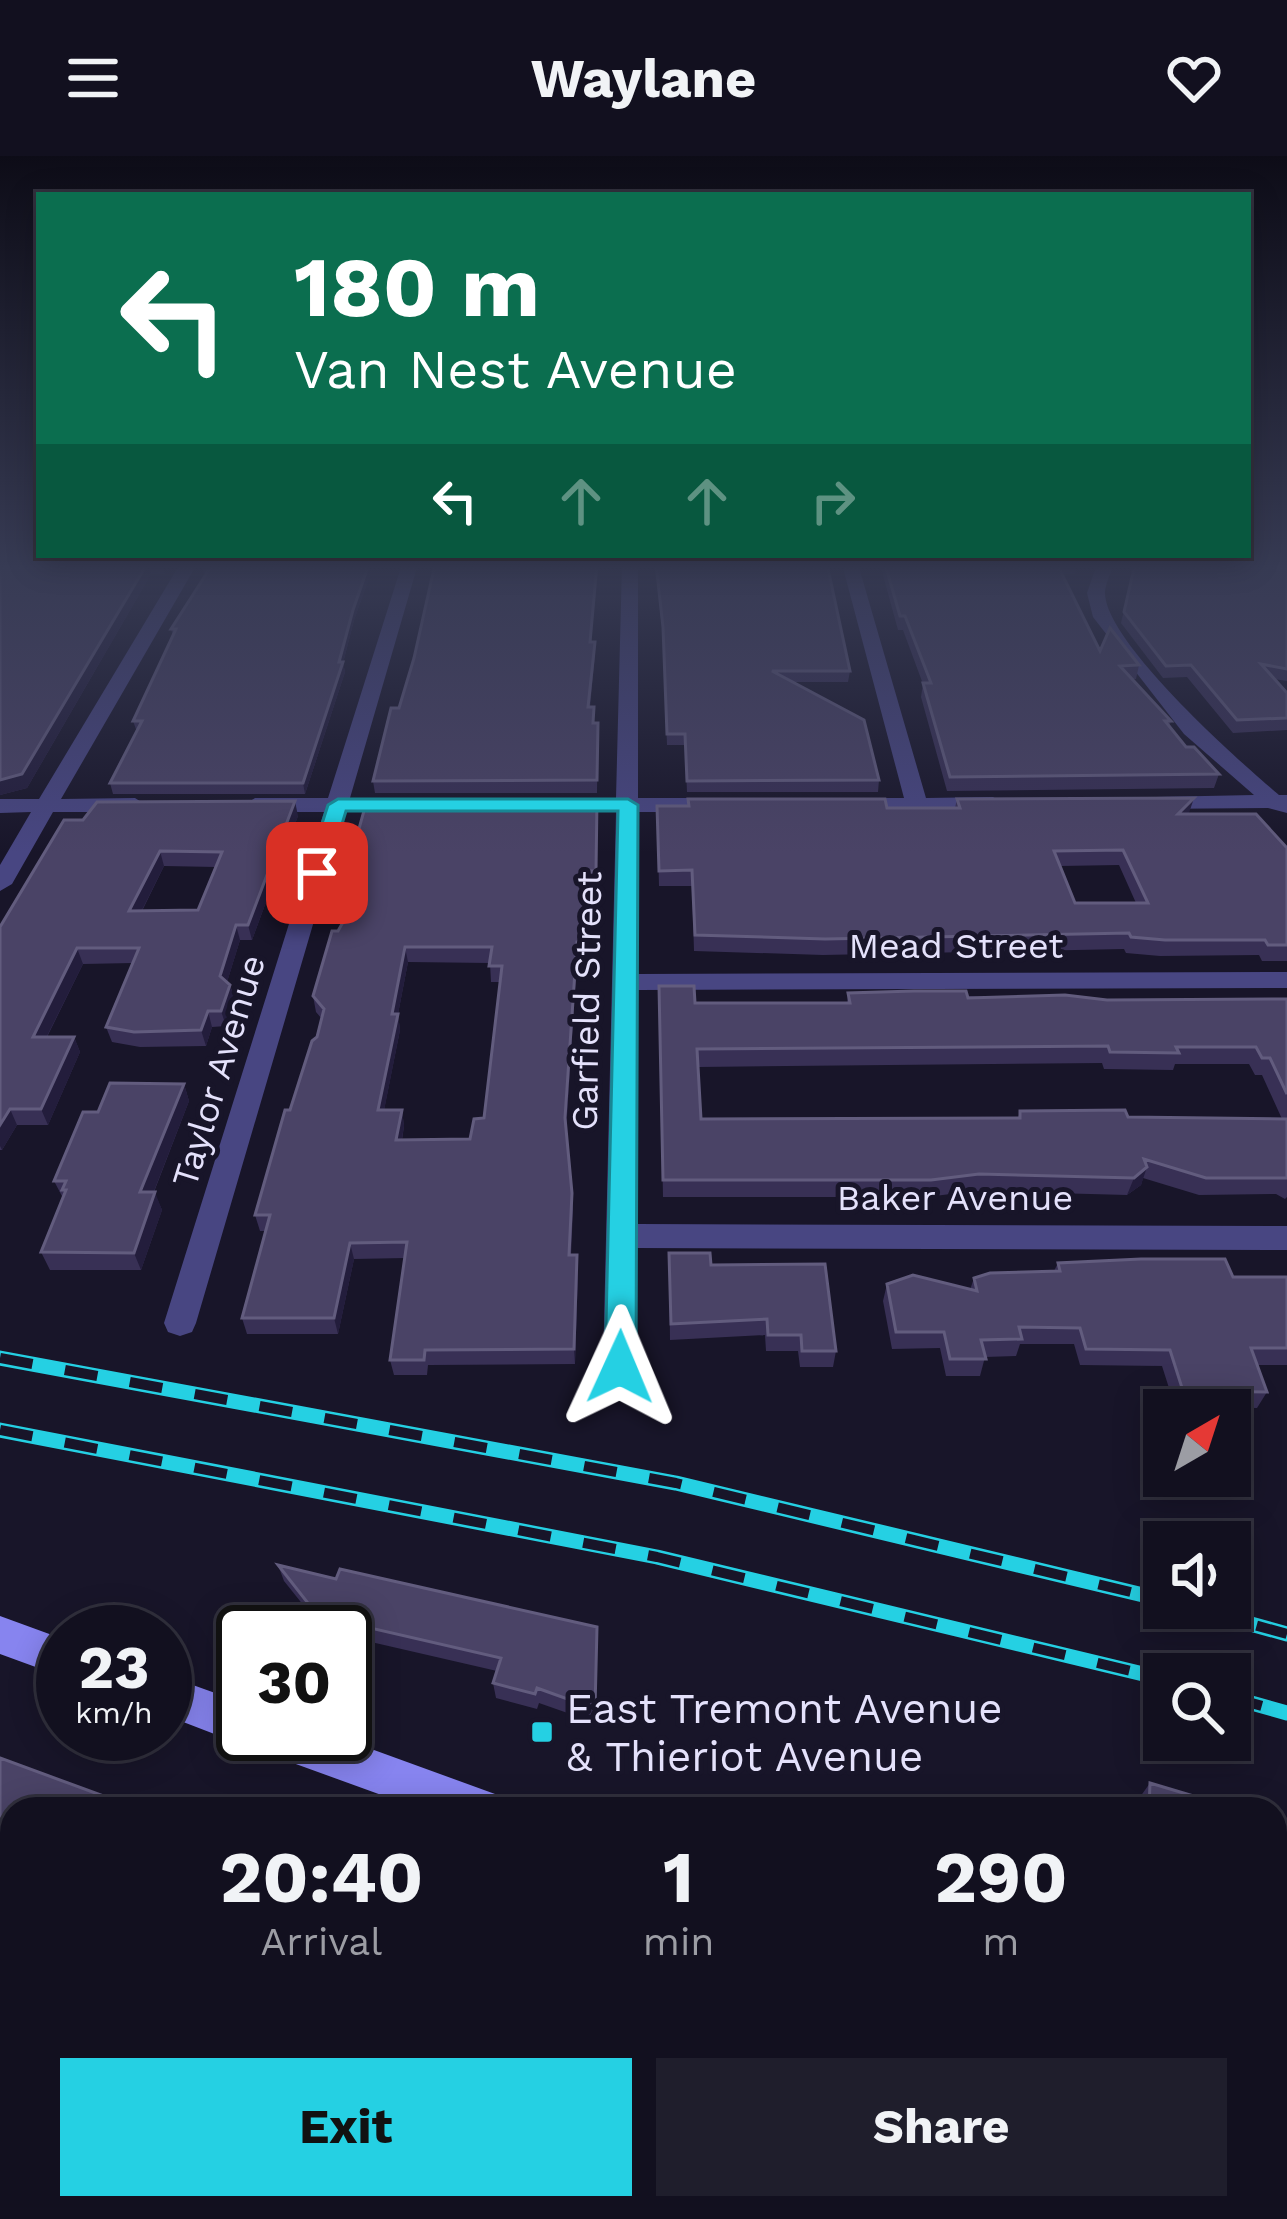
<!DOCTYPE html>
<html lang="en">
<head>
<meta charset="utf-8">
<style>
  body { margin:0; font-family:"Work Sans",sans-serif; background:#1f1e2c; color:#f1f3f6; height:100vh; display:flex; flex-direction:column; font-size:45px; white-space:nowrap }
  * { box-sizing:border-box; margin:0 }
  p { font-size:39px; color:#9c9da4 }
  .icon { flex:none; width:66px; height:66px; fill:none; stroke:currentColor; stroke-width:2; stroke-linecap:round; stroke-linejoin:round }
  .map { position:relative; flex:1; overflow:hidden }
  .panel { position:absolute; left:0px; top:1641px; width:1287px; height:423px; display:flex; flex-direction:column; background:#12101f; border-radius:36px 36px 0 0; box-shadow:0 6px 30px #0003,0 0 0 3px #31303d }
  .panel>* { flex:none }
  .hud { position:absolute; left:36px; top:36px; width:1215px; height:366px; border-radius:0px; box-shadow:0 6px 30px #0003,0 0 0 3px #31303d; background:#0b6e4f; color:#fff; overflow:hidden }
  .needle { width:78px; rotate:39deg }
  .fabs { position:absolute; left:1143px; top:1233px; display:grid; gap:24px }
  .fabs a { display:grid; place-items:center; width:108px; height:108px; border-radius:0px; background:#12101f; box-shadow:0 6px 30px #0003,0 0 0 3px #31303d; font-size:60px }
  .speed { position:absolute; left:36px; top:1449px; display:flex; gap:24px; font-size:60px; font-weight:700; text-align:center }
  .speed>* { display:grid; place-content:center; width:156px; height:156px; border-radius:50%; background:#12101f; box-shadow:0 6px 30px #0003,0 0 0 3px #31303d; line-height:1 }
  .speed small { font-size:30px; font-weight:400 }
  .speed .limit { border:6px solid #111; border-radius:18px; background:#fff; color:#111 }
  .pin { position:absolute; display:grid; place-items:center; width:102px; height:102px; color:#fff; margin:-51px; border-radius:24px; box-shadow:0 6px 18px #0006 }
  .me { position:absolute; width:132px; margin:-66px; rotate:1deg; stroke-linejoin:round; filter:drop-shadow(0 0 9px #0008) }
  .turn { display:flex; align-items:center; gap:42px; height:252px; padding:0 60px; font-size:54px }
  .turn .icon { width:156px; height:156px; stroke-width:2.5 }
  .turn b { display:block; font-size:84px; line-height:102px }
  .lanes { display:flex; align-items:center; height:114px; padding:0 60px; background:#0003; justify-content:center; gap:60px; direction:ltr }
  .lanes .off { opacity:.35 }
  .eta { display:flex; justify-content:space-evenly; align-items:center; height:204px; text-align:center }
  .eta b { font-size:72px; font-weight:700; line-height:84px }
  .primary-button { display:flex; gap:24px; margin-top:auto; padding:24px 60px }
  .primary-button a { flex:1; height:138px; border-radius:0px; background:#25d0e3; color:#111; font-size:48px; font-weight:700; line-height:138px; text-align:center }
  .primary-button a+a { background:#1f1e2c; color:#f1f3f6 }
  header { display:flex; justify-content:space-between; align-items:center; height:156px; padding:0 60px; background:#12101f; font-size:54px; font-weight:700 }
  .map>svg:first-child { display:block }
</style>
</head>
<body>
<header><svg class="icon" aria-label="menu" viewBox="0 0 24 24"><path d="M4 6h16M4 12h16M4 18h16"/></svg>Waylane<svg class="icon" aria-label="heart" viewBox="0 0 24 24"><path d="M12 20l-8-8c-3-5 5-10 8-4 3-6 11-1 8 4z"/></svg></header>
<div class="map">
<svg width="1287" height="2063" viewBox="0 0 1287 2063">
  <rect width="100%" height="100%" fill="#181529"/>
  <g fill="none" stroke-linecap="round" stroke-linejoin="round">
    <path fill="#484682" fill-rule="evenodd" d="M180,408H197L61,643L135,642L146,649L135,656H53L12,728L0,735V709L31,656L0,657V643H39Z
      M402,408H418L350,642H405L416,649L405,656H346L196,1167L192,1176L180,1180L168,1176L164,1167L324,656H255L244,649L255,642H328Z
      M622,408H638V642H729L740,649L729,656H638V818L1287,816V832L638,834L637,1068L1287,1070V1094L637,1092V1211L632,1221L620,1225L608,1221L603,1211L616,656H555L544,649L555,642H616Z
      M842,408H858L926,642L993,641L1004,648L1001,653L849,656L838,649L849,642H904Z
      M1097,408H1113C1111,417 1106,427 1105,435C1102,484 1241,607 1279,639H1287V657L1268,652L1147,653L1144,648L1155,641L1254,639L1184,578L1093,461L1087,437Z
      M217,2052H269L265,2063H213Z
      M999,2052H1051L1050,2063H998Z"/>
    <path fill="#8784ef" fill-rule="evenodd" d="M0,1460L63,1483V1521L0,1498Z
      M165,1519L243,1547V1578H330L495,1638L502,1653H420L271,1599L256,1593L253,1585L243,1589L165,1559Z
      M1275,1920L1287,1925V1975L1275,1970Z"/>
    <defs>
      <path id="rail" d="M0,1202L676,1327L1164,1444
        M0,1274L657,1401L1164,1523
        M1193,1452L1287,1478
        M1230,1541L1287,1557"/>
    </defs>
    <use href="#rail" stroke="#25d0e3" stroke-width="15"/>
    <use href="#rail" stroke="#181529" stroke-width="10" stroke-dasharray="33" stroke-linecap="butt"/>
  </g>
  <path fill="#383055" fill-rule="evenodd" d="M0,408H163L165,418H151L27,632L0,639Z
    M202,408H374L354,464L343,507L345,516L305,638H113L110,627L137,576L133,565L173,480L171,473L206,418H204Z
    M435,408H598L591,486L595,498L590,551L594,567H598L597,637H375L373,625L399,552L414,502Z
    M655,408H827L850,515L848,526H793L879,624L878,636H687L685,589H667L663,482Z
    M880,408H1077L1075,418H1062L1100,495L1139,509L1136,523H1133L1171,565L1169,571L1186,591L1219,618L1214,632L947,635L921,541L923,528L903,474H898Z
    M1135,408H1287V525L1274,523L1287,537V574L1233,577L1187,521L1163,522L1121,467Z
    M957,643L1189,657L1188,658L1287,692V805H1262L1259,799L1160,800L1126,797L1124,793L823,799L694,795L692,730H659L657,650L955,652ZM1119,709L1136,747H1075L1060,710Z
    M597,644L596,730H591L587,802H577L566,974L573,1053L571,1099H577L578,1115L575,1208L428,1209L427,1219H394L390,1204L405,1102L354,1103L338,1178H247L242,1162L265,1075H260L255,1059L290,954L317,881L322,863L316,856L313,840L338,775L347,759L353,728H351L348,712ZM408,806L490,807L491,826H500L484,962L470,983L402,984L404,970L402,954H384L400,874L398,858Z
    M298,660L252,784H240L227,826L230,829L235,844L226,870L212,871L206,890L140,891L112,886L106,871L133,807L83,808L47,881H74L80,896L48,969H17L2,994H0V771L64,664ZM164,710L216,711L198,754L142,755Z
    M659,830L695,847H847L848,837L1107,844L1287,843V1041L1285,1043L1276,1038L1199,1039L1143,1022L1141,1029L1127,1039L974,1035L927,1041H663ZM1102,907L1104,913L1173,914L1175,908H1249L1255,919H1262L1282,963L1128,961L1020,955L1018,962L701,963L698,911Z
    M184,928L189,945L154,1036L162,1054L141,1114H50L41,1096L63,1042L54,1025L98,956Z
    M669,1097L711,1109L836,1195L833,1211H800L798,1195H766L765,1179L670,1184Z
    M1058,1107L1233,1121H1287V1209H1257L1267,1236L1257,1252L1175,1251L1162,1210L1080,1209L1074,1188H1020L1016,1200L985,1201L980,1220H946L940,1192L892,1193L883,1145L887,1128L970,1134L974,1122L1054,1115Z
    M278,1409L336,1423L597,1471L596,1567L539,1547L537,1553L496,1542L493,1527L497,1515L345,1480V1476L324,1475L284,1425Z
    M1150,1627L1237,1653H1140V1641Z
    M1275,1664L1287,1668V1760L1275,1757Z"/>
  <path fill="#231d3c" d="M147,408H149L151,418L27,632L0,639V624Z
    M369,408H374L354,464L343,507L345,516L305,638L303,627L353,454Z
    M1194,642L1189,657L1173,673L1178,658Z
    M295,645L298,660L252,784L248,769Z
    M160,695L164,710L134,770L129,755Z
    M236,769L240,784L224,836L220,820Z
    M577,786V802L566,978L565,962Z
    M405,791L408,806L398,858L400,874L381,970L378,954L392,858Z
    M77,792L83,808L39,896L33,881Z
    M230,829L235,844L226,870L221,855Z
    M208,855L212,871L206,890L201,874Z
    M74,881L80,896L48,969L41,953Z
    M184,928L189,945L147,1053L140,1036Z
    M10,953L17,969L2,994L0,990V969Z
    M402,954L404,970L399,1000L396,984Z
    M1147,1011L1141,1029L1127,1039L1134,1022Z
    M155,1036L162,1054L141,1114L134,1097Z
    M350,1087L354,1103L338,1178L334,1162Z
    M577,1099L578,1115L575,1208L574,1193Z
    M125,2052H152L147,2063H120Z"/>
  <path fill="#4a4366" stroke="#625c7e" stroke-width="3" fill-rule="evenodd" d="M0,408H147L22,618L0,624Z
    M202,408H369L353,454L339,506H343L303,627H110L142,565H133L176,473H171L212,409Z
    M435,408H597L590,486H595L588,551H594L593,567H598L597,624L373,625L391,552H399L414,502Z
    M656,408H827L850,515H772L864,564L879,624L687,625L685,578H667L663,471Z
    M885,408H1057L1100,495L1110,472L1139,509L1120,510L1171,565H1165L1186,591H1194L1219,618L950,621L923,527H931L905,460H900Z
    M1135,408H1287V513L1261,508L1287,537V562L1237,564L1191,509L1166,510L1124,456Z
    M1194,642L1178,658H1256L1287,692V789H1268L1265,784H1165L1131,781L1129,777L825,783L695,779L692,714L659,715L657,650H689L688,643H885L887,652H960L957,643ZM1123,694L1148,747H1075L1054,695Z
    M367,644H597L596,715H591L586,786H577L565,962L572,1037L569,1099H577L574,1193L425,1194L424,1204H390L407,1086L350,1087L334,1162H242L270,1059H255L285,954H290L312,885L317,881L324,853L313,840L332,775H338L347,759L356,712H348ZM405,791H492L489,810H502L484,962L474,963L470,983L396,984L402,954H378L398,858H392Z
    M295,645L248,769H236L220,820L230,829L221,855H208L201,874L134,876L106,871L139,792H77L33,881H74L41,953H10L0,969V771L64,664H83L97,646ZM160,695L222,696L198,754L129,755Z
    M659,830H694L695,847H850L848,837L914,835H966L968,842L1065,839L1107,844L1287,843V938L1270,902H1262L1256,891H1176L1179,897L1110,896L1108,890L697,893L701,963L1020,962V955L1125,954L1128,961L1287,963V1022H1206L1144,1003L1147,1011L1134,1022L979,1018L931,1024H663Z
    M110,927L184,928L140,1036H155L134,1097L41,1096L66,1034H62L66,1025H54L83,956H98Z
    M669,1097H710L711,1109L825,1108L836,1195H802L801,1179H768L767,1163L671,1168Z
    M1141,1103H1225L1233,1121H1287V1192H1251L1267,1236L1183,1235L1170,1194L1086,1193L1080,1172L1019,1171L1022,1183L981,1184L986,1203H950L944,1176H896L887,1128L913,1119L977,1135L974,1122L990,1117L1060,1115L1058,1107Z
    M278,1409L336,1423L340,1413L597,1471L595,1553L537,1532L535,1538L493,1527L501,1502L318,1460Z
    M0,1602L139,1653H12V2052H125L120,2063H0Z
    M1150,1627L1237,1653H1149Z
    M1275,1664L1287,1668V1744L1275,1741Z
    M563,2052H923L922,2063H560Z"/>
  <linearGradient id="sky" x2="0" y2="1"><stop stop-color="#0d0c17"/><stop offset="0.59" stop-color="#373b54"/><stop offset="1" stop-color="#373b54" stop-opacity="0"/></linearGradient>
  <rect width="1287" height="697" fill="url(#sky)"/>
  <path fill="#25d0e3" stroke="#188794" stroke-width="3" d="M338,643H628L638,649L636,1211L631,1220L620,1224L609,1220L605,1211L618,655H346L327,717L309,722L306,717L328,649Z"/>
  <rect fill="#25d0e3" stroke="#181529" stroke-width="4.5" x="530" y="1564" width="24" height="24" rx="6"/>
  <g text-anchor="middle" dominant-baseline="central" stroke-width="10" stroke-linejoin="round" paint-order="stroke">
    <g font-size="36" fill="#e4e1fb" stroke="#181529">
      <text x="956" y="790">Mead Street</text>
      <text transform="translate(587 845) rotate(-89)">Garfield Street</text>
      <text transform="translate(219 915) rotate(-73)">Taylor Avenue</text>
      <text x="955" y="1042">Baker Avenue</text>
    </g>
    <g font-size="42" fill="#e4e1fb" stroke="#181529" text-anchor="start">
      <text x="566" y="1552">East Tremont Avenue<tspan x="566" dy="48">&amp; Thieriot Avenue</tspan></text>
    </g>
  </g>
</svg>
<div class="fabs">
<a><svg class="needle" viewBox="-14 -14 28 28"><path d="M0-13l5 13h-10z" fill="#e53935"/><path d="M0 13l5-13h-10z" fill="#9c9da4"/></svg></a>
<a><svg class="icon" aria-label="sound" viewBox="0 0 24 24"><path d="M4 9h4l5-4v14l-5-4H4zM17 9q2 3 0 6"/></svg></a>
<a><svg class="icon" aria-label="search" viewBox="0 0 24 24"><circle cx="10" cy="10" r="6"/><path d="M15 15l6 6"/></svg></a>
</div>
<div class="speed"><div>23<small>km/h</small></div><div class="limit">30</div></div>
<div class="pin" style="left:317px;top:717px;background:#d93025"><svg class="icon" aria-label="arrive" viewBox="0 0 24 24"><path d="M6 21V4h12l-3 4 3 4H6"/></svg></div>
<svg class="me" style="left:620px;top:1211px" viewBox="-20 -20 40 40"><path d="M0-17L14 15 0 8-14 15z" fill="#25d0e3" stroke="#fff" stroke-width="4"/></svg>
<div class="hud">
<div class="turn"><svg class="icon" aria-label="left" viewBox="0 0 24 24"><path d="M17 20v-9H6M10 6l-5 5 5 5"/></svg><div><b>180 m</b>Van Nest Avenue</div></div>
<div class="lanes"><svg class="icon" aria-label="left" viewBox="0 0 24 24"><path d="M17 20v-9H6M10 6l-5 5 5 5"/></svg><svg class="icon off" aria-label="ahead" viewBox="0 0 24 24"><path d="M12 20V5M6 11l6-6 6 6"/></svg><svg class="icon off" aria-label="ahead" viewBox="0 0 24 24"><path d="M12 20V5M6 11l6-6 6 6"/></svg><svg class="icon off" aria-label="right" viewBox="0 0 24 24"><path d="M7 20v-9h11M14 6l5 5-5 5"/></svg></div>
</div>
<section class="panel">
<div class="eta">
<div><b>20:40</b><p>Arrival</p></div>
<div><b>1</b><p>min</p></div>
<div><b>290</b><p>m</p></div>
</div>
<div class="primary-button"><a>Exit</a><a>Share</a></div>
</section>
</div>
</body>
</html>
